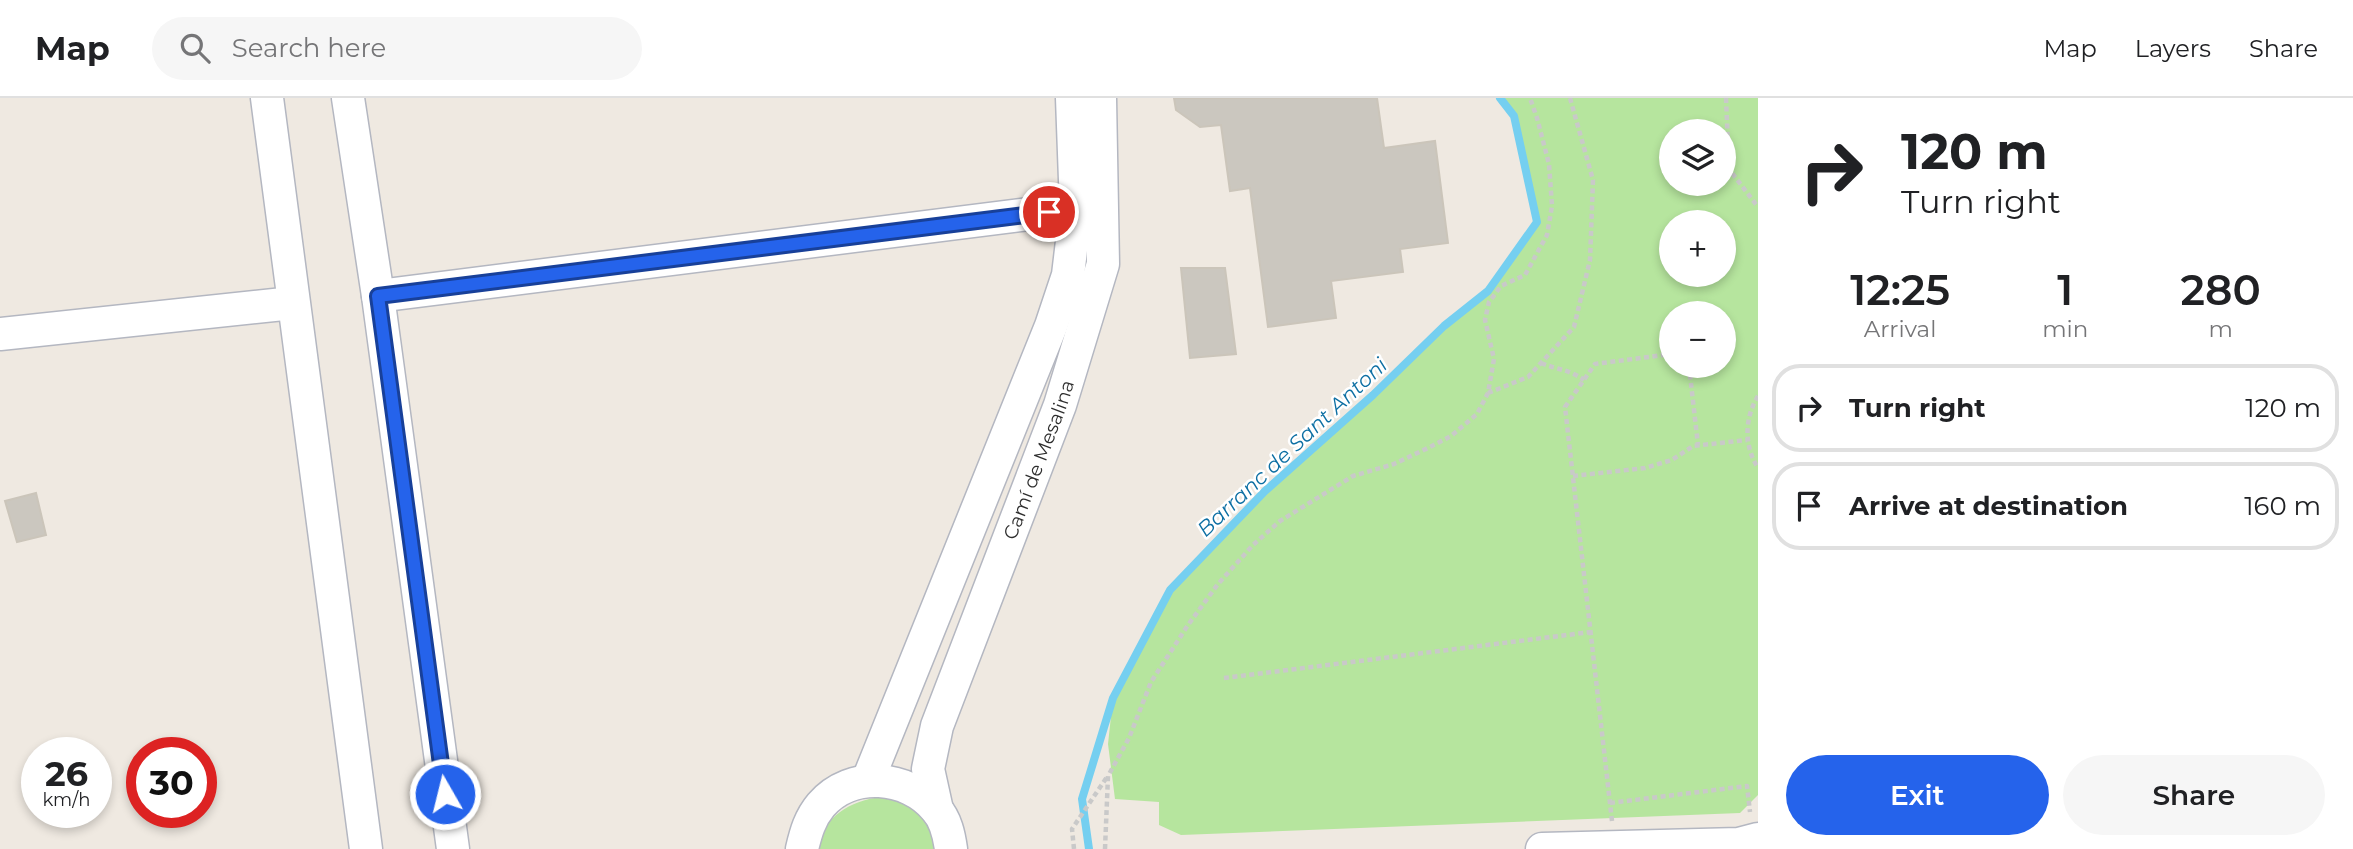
<!DOCTYPE html>
<html lang="en">
<head>
<meta charset="utf-8">
<style>
  body { margin:0; font-family:Montserrat,sans-serif; background:#f6f6f6; color:#202124; height:100vh; display:flex; flex-direction:column; font-size:26px; white-space:nowrap }
  * { box-sizing:border-box; margin:0 }
  p { font-size:23px; color:#757577 }
  .icon { flex:none; width:38px; height:38px; fill:none; stroke:currentColor; stroke-width:2; stroke-linecap:round; stroke-linejoin:round }
  .map { position:relative; flex:1; overflow:hidden }
  .sheet { display:flex; flex-direction:column; background:#fff; width:595px }
  .sheet>* { flex:none }
  .banner { background:#fff; color:#202124; overflow:hidden }
  .controls { position:absolute; left:1659px; top:21px; display:grid; gap:14px }
  .controls a { display:grid; place-items:center; width:77px; height:77px; border-radius:50%; background:#fff; box-shadow:0 4px 10px #0003; font-size:35px }
  .speed { position:absolute; left:21px; top:639px; display:flex; gap:14px; font-size:35px; font-weight:700; text-align:center }
  .speed>* { display:grid; place-content:center; width:91px; height:91px; border-radius:50%; background:#fff; box-shadow:0 4px 10px #0003; line-height:1 }
  .speed small { font-size:18px; font-weight:400 }
  .speed .limit { border:10px solid #d22; background:#fff; color:#111 }
  .pin { position:absolute; display:grid; place-items:center; width:60px; height:60px; color:#fff; margin:-30px; border:4px solid #fff; border-radius:50%; box-shadow:0 2px 7px #0007 }
  .me { position:absolute; width:77px; margin:-38px; rotate:352deg; stroke-linejoin:round; filter:drop-shadow(0 0 5px #0008) }
  .turn { display:flex; align-items:center; gap:24px; height:147px; padding:0 28px; font-size:32px }
  .turn .icon { width:91px; height:91px; stroke-width:2.5 }
  .turn b { display:block; font-size:49px; line-height:60px }
  .eta { display:flex; justify-content:space-evenly; align-items:center; height:119px; text-align:center }
  .eta b { font-size:42px; font-weight:600; line-height:49px }
  .cta { display:flex; gap:14px; margin-top:auto; padding:14px 28px }
  .cta a { flex:1; height:80px; border-radius:42px; background:#2563eb; color:#fff; font-size:28px; font-weight:600; line-height:80px; text-align:center }
  .cta a+a { background:#f6f6f6; color:#202124 }
  ul { padding:0; list-style:none }
  li { display:flex; align-items:center; gap:21px; height:88px; margin:0 14px 10px; padding:0 14px; border:4px solid #e0e0e0; border-radius:28px }
  li div { flex:1 }
  li b { display:block; font-size:26px }
  li em { font-style:normal }
  header { display:flex; align-items:center; gap:42px; box-sizing:border-box; height:98px; padding:0 35px; background:#fff; border-bottom:2px solid #e0e0e0 }
  header strong { font-size:33px }
  nav { display:flex; gap:38px; margin-inline-start:auto; font-size:24px }
  .search { width:490px; height:63px; background:#f6f6f6; display:flex; align-items:center; gap:18px; box-sizing:border-box; padding:0 24px; border-radius:38px; color:#757577; font-size:26px }
  main { display:flex; flex:1; min-height:0 }
  .map>svg:first-child { display:block }
</style>
</head>
<body>
<header>
<strong>Map</strong>
<div class="search"><svg class="icon" aria-label="search" viewBox="0 0 24 24"><circle cx="10" cy="10" r="6"/><path d="M15 15l6 6"/></svg>Search here</div>
<nav><a>Map</a><a>Layers</a><a>Share</a></nav>
</header>
<main>
<div class="map">
<svg width="1758" height="751" viewBox="0 0 1758 751">
  <rect width="100%" height="100%" fill="#efe9e1"/>
  <path fill="#b6e59e" fill-rule="evenodd" d="M1500,0H1758V697L1740,715L1181,737L1159,727V704L1115,701L1108,646L1113,600L1170,492L1265,393L1373,297L1444,228L1488,193L1537,124L1514,18ZM1671,33H1724V86H1671ZM1671,124H1724V177H1671ZM1671,215H1724V268H1671Z
    M880,699C915,706 927,718 939,751H819C822,718 851,703 880,699Z"/>
  <g fill="none" stroke-linecap="round" stroke-linejoin="round">
    <path stroke="#75cff0" stroke-width="8" d="M1089,751L1082,701L1113,600L1170,492L1265,393L1373,297L1444,228L1488,193L1537,124L1514,18L1500,0"/>
  </g>
  <path fill="#cbc7bf" stroke="#cbc5ba" stroke-width="2" d="M1174,0H1377L1384,50L1435,43L1448,145L1400,151L1403,174L1331,183L1336,220L1268,229L1250,90L1230,93L1221,27L1200,29L1176,12Z
    M1181,170H1225L1236,256L1190,260Z
    M36,395L46,437L17,444L5,403Z"/>
  <g fill="none" stroke-linecap="round" stroke-linejoin="round">
    <defs>
      <g id="street">
        <path d="M267,0L366,751"/>
        <path d="M348,0L378,198L453,751"/>
        <path d="M378,198L1076,110"/>
        <path d="M0,236L293,205"/>
        <path d="M868,682L1051,228L1068,177L1076,110L1072,0"/>
        <path id="s1" d="M937,712L928,671L937,628L1060,307L1103,166L1100,0"/>
        <path d="M802,751C806,734 810,720 821,707C851,672 908,677 936,711C946,722 949,737 951,751"/>
        <path d="M1542,751L1739,746L1758,741"/>
      </g>
    </defs>
    <use href="#street" stroke="#b4b7c1" stroke-width="35"/>
    <path stroke="#c9c9c9" stroke-width="4.5" stroke-dasharray="5 3.5" stroke-linecap="butt" d="M1726,0L1729,71L1758,109
      M1541,265C1558,272 1568,271 1584,282
      M1689,268L1698,347
      M1488,295L1528,279L1574,229L1590,162L1593,82L1570,0
      M1758,298C1744,321 1744,348 1758,370
      M1573,378L1645,370L1672,362L1693,348L1747,342
      M1224,580L1591,534
      M1610,705L1747,688L1750,714
      M1612,723L1565,309L1595,266L1671,256
      M1074,751L1072,731L1107,679
      M1105,751L1108,678L1129,640L1151,584L1188,527L1218,486L1253,447L1280,423L1353,378L1394,366L1430,349L1451,338L1477,316L1488,295L1494,261L1485,222L1489,204L1501,188L1525,177L1547,137L1552,108L1549,66L1537,20L1530,0"/>
    <use href="#street" stroke="#fff" stroke-width="32"/>
  </g>
  <g fill="none" stroke-linecap="round" stroke-linejoin="round">
    <defs>
      <path id="route" d="M445,696L378,198L1049,114"/>
    </defs>
    <use href="#route" stroke="#184099" stroke-width="18"/>
    <use href="#route" stroke="#2563eb" stroke-width="12"/>
  </g>
  <g text-anchor="middle" dominant-baseline="central" stroke-width="5" stroke-linejoin="round" paint-order="stroke">
    <g font-size="19" fill="#2e2e2e" stroke="#fff">
      <text stroke="none"><textPath href="#s1" startOffset="371">Camí de Mesalina</textPath></text>
    </g>
    <g font-size="21" font-style="italic" fill="#0d6fa3" stroke="#fff">
      <text transform="translate(1292 349) rotate(-43)">Barranc de Sant Antoni</text>
    </g>
  </g>
</svg>
<div class="controls">
<a><svg class="icon" aria-label="layers" viewBox="0 0 24 24"><path d="M12 4l9 5-9 5-9-5zM3 14l9 5 9-5"/></svg></a>
<a>+</a>
<a>−</a>
</div>
<div class="speed"><div>26<small>km/h</small></div><div class="limit">30</div></div>
<div class="pin" style="left:1049px;top:114px;background:#d93025"><svg class="icon" aria-label="arrive" viewBox="0 0 24 24"><path d="M6 21V4h12l-3 4 3 4H6"/></svg></div>
<svg class="me" style="left:445px;top:696px" viewBox="-20 -20 40 40"><circle r="17" fill="#2563eb" stroke="#fff" stroke-width="3"/><path d="M0-11L8 9 0 5-8 9z" fill="#fff"/></svg>
</div>
<section class="sheet">
<div class="banner">
<div class="turn"><svg class="icon" aria-label="right" viewBox="0 0 24 24"><path d="M7 20v-9h11M14 6l5 5-5 5"/></svg><div><b>120 m</b>Turn right</div></div>
</div>
<div class="eta">
<div><b>12:25</b><p>Arrival</p></div>
<div><b>1</b><p>min</p></div>
<div><b>280</b><p>m</p></div>
</div>
<ul>
<li><svg class="icon" aria-label="right" viewBox="0 0 24 24"><path d="M7 20v-9h11M14 6l5 5-5 5"/></svg><div><b>Turn right</b></div><em>120 m</em></li>
<li><svg class="icon" aria-label="arrive" viewBox="0 0 24 24"><path d="M6 21V4h12l-3 4 3 4H6"/></svg><div><b>Arrive at destination</b></div><em>160 m</em></li>
</ul>
<div class="cta"><a>Exit</a><a>Share</a></div>
</section>
</main>
</body>
</html>
